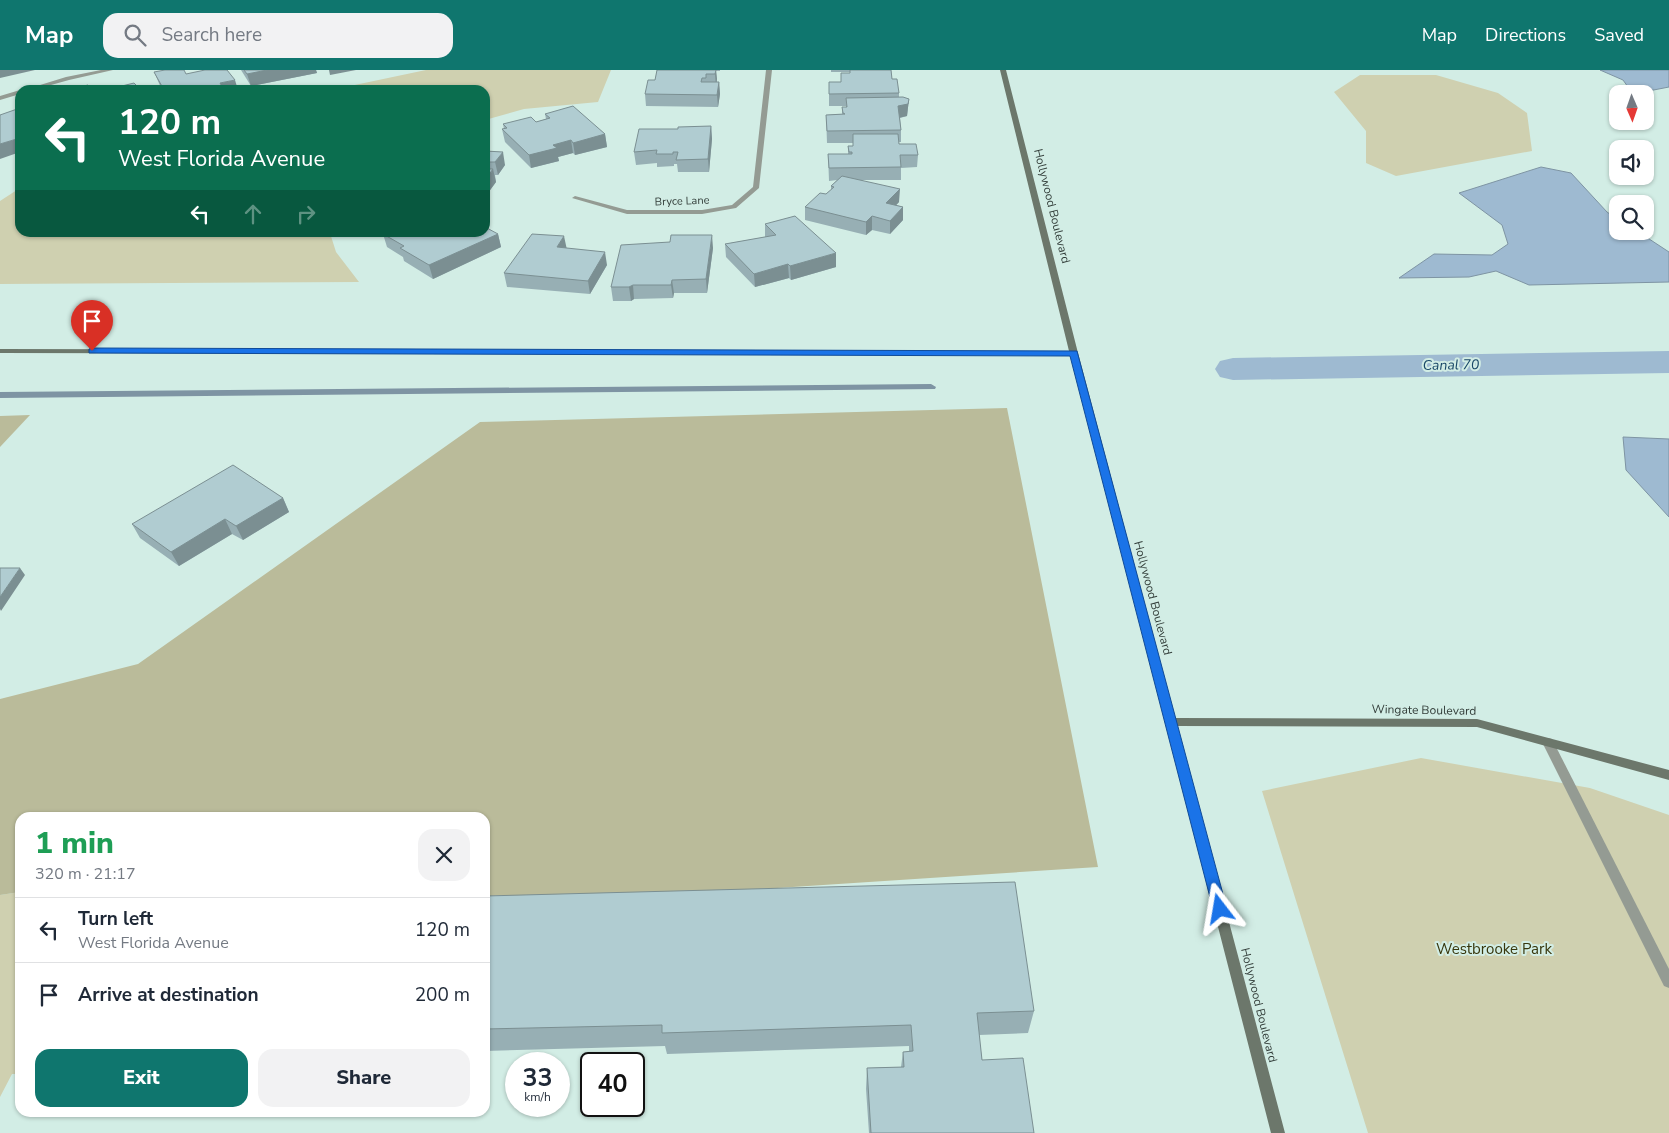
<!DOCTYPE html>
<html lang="en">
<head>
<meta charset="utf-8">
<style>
  body { margin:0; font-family:"Nunito Sans",sans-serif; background:#f2f2f3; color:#1f2937; height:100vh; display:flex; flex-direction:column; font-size:19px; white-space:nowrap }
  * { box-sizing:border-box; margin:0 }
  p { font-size:16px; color:#747a83 }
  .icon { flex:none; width:28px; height:28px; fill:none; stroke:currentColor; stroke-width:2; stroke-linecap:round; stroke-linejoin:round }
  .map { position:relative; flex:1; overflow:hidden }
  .details { position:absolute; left:15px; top:742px; width:475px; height:305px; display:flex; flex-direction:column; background:#fff; border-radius:15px; box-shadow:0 1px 4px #0004 }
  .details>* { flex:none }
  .hud { position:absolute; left:15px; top:15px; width:475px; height:152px; border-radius:15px; box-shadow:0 1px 4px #0004; background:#0b6e4f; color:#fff; overflow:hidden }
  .needle { width:32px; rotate:178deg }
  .tools { position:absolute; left:1609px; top:15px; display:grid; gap:10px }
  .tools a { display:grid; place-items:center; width:45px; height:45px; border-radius:10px; background:#fff; box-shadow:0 1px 4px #0004; font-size:25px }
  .speed { position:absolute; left:505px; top:982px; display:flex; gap:10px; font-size:25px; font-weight:700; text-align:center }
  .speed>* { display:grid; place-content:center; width:65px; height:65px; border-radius:50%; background:#fff; box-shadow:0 1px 4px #0004; line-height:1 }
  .speed small { font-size:12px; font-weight:400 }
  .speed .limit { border:2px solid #111; border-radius:8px; background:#fff; color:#111 }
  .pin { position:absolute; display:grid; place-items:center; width:42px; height:42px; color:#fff; margin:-51px -21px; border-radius:50% 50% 50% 0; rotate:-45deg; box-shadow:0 0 5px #0007 }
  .pin .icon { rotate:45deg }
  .me { position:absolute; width:55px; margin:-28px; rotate:346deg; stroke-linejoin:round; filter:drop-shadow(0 0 4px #0008) }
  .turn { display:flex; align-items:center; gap:18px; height:105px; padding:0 20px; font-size:22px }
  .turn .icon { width:65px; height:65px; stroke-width:2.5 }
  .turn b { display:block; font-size:35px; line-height:42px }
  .lanes { display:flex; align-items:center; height:48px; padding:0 20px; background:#0003; justify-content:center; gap:25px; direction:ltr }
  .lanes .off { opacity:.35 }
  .round { display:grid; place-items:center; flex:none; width:52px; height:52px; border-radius:15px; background:#f2f2f3 }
  .summary { display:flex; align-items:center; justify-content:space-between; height:85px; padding:0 20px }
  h1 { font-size:30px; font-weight:800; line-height:38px; color:#1e9e55 }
  .cta { display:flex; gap:10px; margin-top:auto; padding:10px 20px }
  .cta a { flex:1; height:58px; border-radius:15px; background:#0f766e; color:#fff; font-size:20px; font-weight:800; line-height:58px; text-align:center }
  .cta a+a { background:#f2f2f3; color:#1f2937 }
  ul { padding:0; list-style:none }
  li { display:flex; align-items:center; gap:15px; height:65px; padding:0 20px; border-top:1px solid #e0e1e3 }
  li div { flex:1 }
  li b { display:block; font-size:19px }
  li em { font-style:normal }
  header { display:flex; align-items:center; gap:30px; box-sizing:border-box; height:70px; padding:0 25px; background:#0f766e; color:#fff }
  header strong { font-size:24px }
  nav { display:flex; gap:28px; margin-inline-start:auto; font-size:18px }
  .search { width:350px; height:45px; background:#f2f2f3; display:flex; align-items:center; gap:12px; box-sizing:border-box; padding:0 18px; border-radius:15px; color:#747a83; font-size:19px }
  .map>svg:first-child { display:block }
</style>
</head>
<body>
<header>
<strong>Map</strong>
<div class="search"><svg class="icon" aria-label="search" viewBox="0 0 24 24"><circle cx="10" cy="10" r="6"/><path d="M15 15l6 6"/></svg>Search here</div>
<nav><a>Map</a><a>Directions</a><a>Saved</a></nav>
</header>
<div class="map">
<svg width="1669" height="1063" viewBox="0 0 1669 1063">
  <rect width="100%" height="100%" fill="#d2ede5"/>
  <path fill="#cfd0b0" d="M426,0H611L598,32L524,39L485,50V20H331Z
    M1360,5H1436L1498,23L1527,43L1532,81L1396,106L1366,93V61L1334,22Z
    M20,118V162L330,163L336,182L359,212L0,214V131Z
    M1421,688L1590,718L1669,745V1063H1368L1262,721Z
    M20,822V1004H12L0,1027V825Z"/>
  <path fill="#babb9a" d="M1007,338L1098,797L485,837V748H20V822L0,825V629L138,594L480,352Z
    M30,345L0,377V346Z"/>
  <path fill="#9ebad1" stroke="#7e94a3" d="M1600,0H1669V17L1633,24L1623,10Z
    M1541,97L1571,103L1607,142L1617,149L1618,161H1637L1669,182V212L1529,215L1496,201L1469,207L1399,208L1434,184L1492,185L1508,174L1502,155L1459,123Z
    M1623,367L1669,369V447L1626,400Z"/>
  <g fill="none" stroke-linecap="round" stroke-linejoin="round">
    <path fill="#7e94a3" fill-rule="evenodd" d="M931,314L936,317L935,319L0,328V322Z"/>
    <path fill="#9ebad1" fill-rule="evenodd" d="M1669,281V303L1233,310L1220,307L1215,299L1220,291L1233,288Z"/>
    <path fill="#949b93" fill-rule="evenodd" d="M1548,668L1552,669L1669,899V918L1664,916L1542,672L1544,669Z"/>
    <path fill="#949b93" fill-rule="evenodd" d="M101,0H113L69,10L33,20H24L66,7Z
      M766,0H772L759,118L736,138L702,144H627L572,128L575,126L627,140H702L732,135L753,117Z
      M20,20V24L0,30V26Z"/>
    <path fill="#6c776b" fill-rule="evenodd" d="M1000,0H1006L1078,283L1175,648L1477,649L1669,700V710L1477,657L1177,656L1285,1063H1271L1071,285L0,283V279L1069,281Z"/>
  </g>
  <path fill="#97afb4" d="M241,0H316L317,3L251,16Z
    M657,0H720V1H716L717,12H719L720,24L718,37L646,36L645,24L655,10Z
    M831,0H891L892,9L899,23V27L909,29L907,46L900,48L901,60V72H899V74L918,85L917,97L901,98V110H862L899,132L896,135L903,137V150L890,164L872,160L866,165L805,150V137L826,124L831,120V116L837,110L829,111L828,84H848V76H853V73H827L826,45L842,44V37H846V36H829V12H841L850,3V2H831Z
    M154,2L186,4L238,20H162Z
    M545,44L605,64L607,77L575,85L573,83L558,87L559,91L531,98L505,72L502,59H504L503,54L536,52L546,49Z
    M711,56L712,69L709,102H678L677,94H674V96L657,97V93L636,95L634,82L678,59Z
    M485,81L505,95L498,105H495L496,112L485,127Z
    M765,154L836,197L791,210L789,208L755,217L726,187L725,174L765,167Z
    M383,164H498L501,177L433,209L404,191L403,187L387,177Z
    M566,178L607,195L590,224L507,217L504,203Z
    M713,178L707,223H674L673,228L634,229L631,231H613L611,217Z
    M283,428L289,442L243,470L232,464L179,496L140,468L132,454Z
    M485,826L1034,941L1028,963L979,965L982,990L1034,1063H869L866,1019L867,998L901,997L903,982H909V976L667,984L665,976L485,981Z"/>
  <path fill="#7b8f92" d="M0,0H35L0,8Z
    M267,0H316L317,3L251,16L247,4Z
    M329,0H356L330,5Z
    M716,0L717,9L716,16L715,4Z
    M235,10L238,20H223L220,13Z
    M719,12L720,24L718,37L717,25Z
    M909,29L907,46L898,48V36Z
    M711,56L712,69L709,102L708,89Z
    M605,64L607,77L575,85L573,73Z
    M20,68V82L0,89V74Z
    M571,70L573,83L558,87L559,91L531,98L529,85L553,75Z
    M503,82L505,95L498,105L495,92Z
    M489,92L491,103L493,99L496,112L485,127V110L488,107L485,96Z
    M900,119L899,132L886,146V133Z
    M903,137V150L890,164V151Z
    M872,146V160L866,165V152Z
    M498,164L501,177L433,209L429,195Z
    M712,165L713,178L707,223L706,209Z
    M564,166L567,180L557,177Z
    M605,182L607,195L590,224L588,211Z
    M836,183V197L791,210L790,196Z
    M788,194L789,208L755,217L754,204Z
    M672,210L674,223L673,228L671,215Z
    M633,215L634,229L631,231L629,217Z
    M283,428L289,442L243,470L236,456Z
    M225,449L232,464L179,496L171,482Z
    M20,498L25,505L1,541L0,539V527Z"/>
  <path fill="#b0ccd1" stroke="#7b8f92" d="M165,0H184L186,4L205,0H227L235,10L220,13L224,20H195L194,19L189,20H164L154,2Z
    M244,0H267L247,4Z
    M657,0H716L715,4H706V8H702L701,12H719L717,25L645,24L648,10H655Z
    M850,0H891L892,9H897L899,23L829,24V12H841V3H850Z
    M134,13L141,20H106Z
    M88,15L93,20H68Z
    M903,27L909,29L908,34L898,36L901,60L827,61L826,45L845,44L843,43L842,37H847L846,28Z
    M573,36L605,64L573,73L571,70L553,75L557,78L529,85L502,59L507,58L503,54L531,47L536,52L550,48L545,44Z
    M20,38V68L0,74V45Z
    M711,56L708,89L676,90L678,82H673V84H656L657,80L634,82L639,59H678V57Z
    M853,64H898L899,74H916L918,85H900L901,97L829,98L828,84H852V82H849L848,76H853Z
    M485,81L503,82L495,92H489L485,96Z
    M485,99H493L485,110Z
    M842,106L900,119L886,133L903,137L890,151L872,146L866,152L805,137L820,123L826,124L834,117L831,116Z
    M795,146L836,183L790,196L788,194L754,204L725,174L776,165L765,154Z
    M485,157L498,164L429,195L400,178L404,176L383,164L387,162H455L457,163L459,162H485Z
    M532,164L564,166L557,177L605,182L588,211L504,203Z
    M671,165H712L706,209L672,210L671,215H633L629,217H611L621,175L670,172Z
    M233,395L283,428L236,456L225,449L171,482L132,454Z
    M0,498H20L0,527Z
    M1015,812L1034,941L977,943L982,990L1023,988L1034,1063H871L867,998L904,997L903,982L913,981L911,955L662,963V955L485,959V826Z"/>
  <path fill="#1a73e8" stroke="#114b97" d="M92,278L1077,281L1227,839L1225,844L1220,845L1215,844L1213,839L1070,286L89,283V279Z"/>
  <g text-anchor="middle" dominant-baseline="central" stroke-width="4" stroke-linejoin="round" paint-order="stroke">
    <g font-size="11" fill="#323d39" stroke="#d2ede5">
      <text transform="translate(682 131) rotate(-2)">Bryce Lane</text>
    </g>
    <g font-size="12" fill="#323d39" stroke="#d2ede5">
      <text transform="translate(1052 136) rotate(76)">Hollywood Boulevard</text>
      <text transform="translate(1153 528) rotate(75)">Hollywood Boulevard</text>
      <text transform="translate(1424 640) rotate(1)">Wingate Boulevard</text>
      <text transform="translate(1259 935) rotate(76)">Hollywood Boulevard</text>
    </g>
    <g font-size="14" font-style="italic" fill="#184767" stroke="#d2ede5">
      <text transform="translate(1451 295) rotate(-1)">Canal 70</text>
    </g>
    <g font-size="15" fill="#37360c" stroke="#d2ede5">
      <text x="1494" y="879">Westbrooke Park</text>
    </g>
  </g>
</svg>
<div class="tools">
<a><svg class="needle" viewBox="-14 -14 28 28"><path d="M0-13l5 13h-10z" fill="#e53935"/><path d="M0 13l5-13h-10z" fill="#747a83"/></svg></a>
<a><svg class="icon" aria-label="sound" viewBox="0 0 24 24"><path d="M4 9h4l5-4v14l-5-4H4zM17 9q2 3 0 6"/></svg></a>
<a><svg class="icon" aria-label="search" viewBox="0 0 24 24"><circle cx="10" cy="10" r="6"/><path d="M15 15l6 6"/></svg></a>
</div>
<div class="speed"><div>33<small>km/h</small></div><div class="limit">40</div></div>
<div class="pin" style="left:92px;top:281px;background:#d93025"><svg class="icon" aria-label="arrive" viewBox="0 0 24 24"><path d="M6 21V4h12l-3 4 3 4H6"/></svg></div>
<svg class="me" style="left:1220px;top:839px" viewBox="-20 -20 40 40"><path d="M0-17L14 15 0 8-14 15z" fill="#1a73e8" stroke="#fff" stroke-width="4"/></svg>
<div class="hud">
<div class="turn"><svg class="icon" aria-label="left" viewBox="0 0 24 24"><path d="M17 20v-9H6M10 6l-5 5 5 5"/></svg><div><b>120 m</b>West Florida Avenue</div></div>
<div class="lanes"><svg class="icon" aria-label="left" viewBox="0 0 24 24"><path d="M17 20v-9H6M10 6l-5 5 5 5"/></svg><svg class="icon off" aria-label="ahead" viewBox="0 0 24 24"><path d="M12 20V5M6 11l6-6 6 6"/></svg><svg class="icon off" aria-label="right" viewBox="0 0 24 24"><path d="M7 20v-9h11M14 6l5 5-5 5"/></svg></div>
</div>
<section class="details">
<div class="summary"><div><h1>1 min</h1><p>320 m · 21:17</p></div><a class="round"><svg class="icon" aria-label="close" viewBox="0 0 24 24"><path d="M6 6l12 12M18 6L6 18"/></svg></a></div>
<ul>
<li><svg class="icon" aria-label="left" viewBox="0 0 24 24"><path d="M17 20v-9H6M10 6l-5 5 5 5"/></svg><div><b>Turn left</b><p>West Florida Avenue</p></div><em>120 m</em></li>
<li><svg class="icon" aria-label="arrive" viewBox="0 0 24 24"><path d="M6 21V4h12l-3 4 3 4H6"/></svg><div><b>Arrive at destination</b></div><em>200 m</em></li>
</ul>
<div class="cta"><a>Exit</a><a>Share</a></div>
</section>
</div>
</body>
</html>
